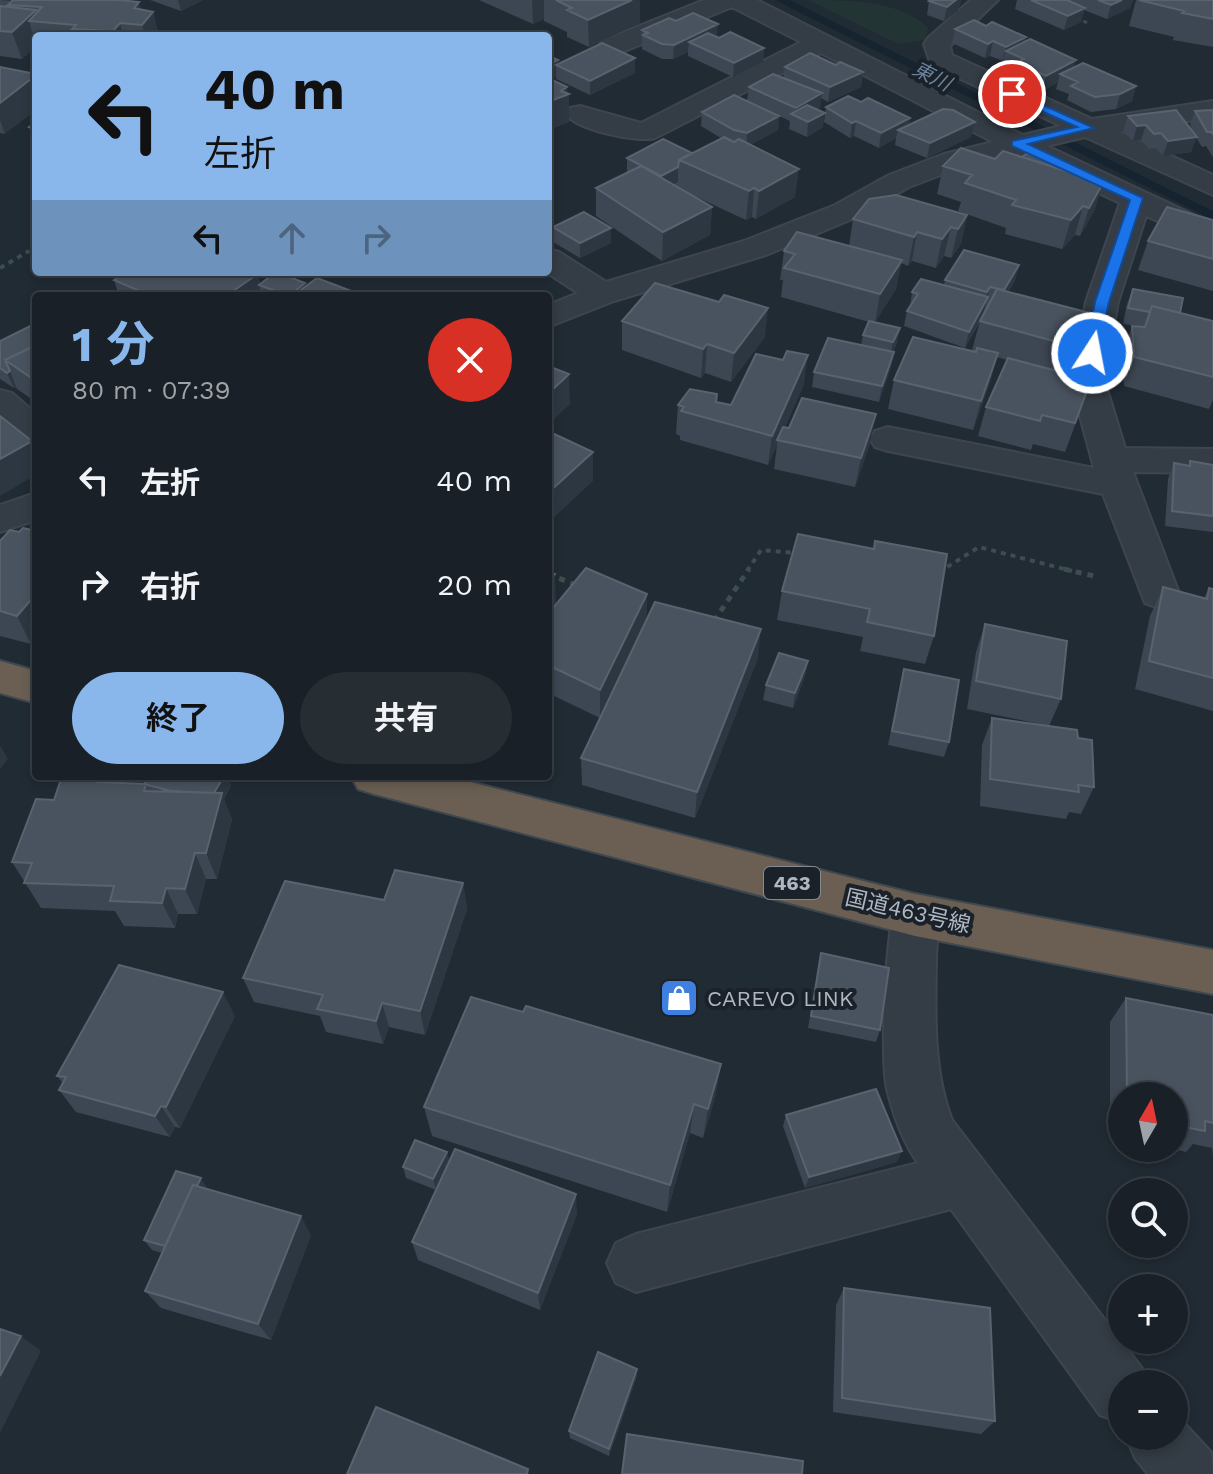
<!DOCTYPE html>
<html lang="ja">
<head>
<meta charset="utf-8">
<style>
  body { margin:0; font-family:"Work Sans","Noto Sans JP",sans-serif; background:#262d33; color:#f1f3f6; height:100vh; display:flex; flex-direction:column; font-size:30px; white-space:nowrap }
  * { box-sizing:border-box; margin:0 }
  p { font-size:26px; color:#9fa3a7 }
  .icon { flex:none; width:44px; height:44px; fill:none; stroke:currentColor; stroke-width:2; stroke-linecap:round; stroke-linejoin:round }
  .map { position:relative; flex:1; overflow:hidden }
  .sheet { position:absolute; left:32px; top:292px; width:520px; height:488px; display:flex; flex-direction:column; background:#192027; border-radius:8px; box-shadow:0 4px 12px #0003,0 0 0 2px #373e44 }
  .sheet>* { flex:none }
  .top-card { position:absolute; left:32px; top:32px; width:520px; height:244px; border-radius:8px; box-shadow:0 4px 12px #0003,0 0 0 2px #373e44; background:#89b7ec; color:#111; overflow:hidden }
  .needle { width:52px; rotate:9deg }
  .tools { position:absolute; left:1108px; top:1082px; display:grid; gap:16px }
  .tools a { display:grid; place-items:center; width:80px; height:80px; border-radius:50%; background:#192027; box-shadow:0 4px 12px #0003,0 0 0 2px #373e44; font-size:40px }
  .pin { position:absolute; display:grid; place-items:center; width:68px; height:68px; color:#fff; margin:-34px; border:4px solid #fff; border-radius:50%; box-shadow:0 2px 8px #0007 }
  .me { position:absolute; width:88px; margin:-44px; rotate:11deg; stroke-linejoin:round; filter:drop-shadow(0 0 6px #0008) }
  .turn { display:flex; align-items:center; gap:28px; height:168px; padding:0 40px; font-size:36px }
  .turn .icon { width:104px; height:104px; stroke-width:2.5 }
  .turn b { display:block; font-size:56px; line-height:68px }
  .lanes { display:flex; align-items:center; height:76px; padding:0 40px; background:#0003; justify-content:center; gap:40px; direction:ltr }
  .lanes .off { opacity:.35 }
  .round { display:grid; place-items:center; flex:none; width:84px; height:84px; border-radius:42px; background:#262d33 }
  .summary { display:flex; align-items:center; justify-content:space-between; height:136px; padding:0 40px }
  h1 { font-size:48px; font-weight:700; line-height:60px; color:#89b7ec }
  .action { display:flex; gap:16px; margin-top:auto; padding:16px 40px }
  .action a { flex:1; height:92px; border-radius:48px; background:#89b7ec; color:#111; font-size:32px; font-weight:700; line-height:92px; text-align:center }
  .action a+a { background:#262d33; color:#f1f3f6 }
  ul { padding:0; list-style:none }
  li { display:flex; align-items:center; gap:24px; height:104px; padding:0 40px }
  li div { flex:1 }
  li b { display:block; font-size:30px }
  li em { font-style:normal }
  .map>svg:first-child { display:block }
</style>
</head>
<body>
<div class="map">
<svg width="1213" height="1474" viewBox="0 0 1213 1474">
  <rect width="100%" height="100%" fill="#212b34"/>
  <path fill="#233435" d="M808,0C849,0 897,0 928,27L925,40L898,44Z"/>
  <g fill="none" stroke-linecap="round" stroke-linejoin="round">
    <path fill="#162330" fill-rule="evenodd" d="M775,0H790L1213,211V220Z"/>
    <defs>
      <path id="minor" d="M704,0H757L1023,135L1061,126L931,65L924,44L928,38L971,0H998L950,46L952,55L1092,119L1213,101V117L1119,132L1213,175V195L1085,137L1047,146L1213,224V245L1146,216L1118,302L1104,379L1125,448L1213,449V473L1133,472L1179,593L1173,603L1159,608L1145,603L1103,494L888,451L875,447L870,439L875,431L888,427L1094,468L1070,379L1086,302L1120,203L1016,154L964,166L909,187L857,217L766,255L614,301L548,327V305L578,293L546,272L548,249L559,252L606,282L744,241L835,205L889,175L944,154L993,142L821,53L655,138C637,143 577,130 566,114L570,108L580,106L641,123L801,42L732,7L620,53L611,55L598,47L602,41Z
        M0,390L12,393L36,414V446L23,442L0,421Z
        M36,493V520L0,532V505Z
        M915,894L932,900C942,920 936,938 936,960C935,1013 933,1071 952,1120L1144,1371L1149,1384H1122V1423L1100,1415L951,1209L636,1292L616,1283L607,1263L616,1243L636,1234L918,1163C903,1143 893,1113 887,1089C880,1058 885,928 898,900Z
        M1174,1412L1211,1452L1213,1474H1148L1135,1458L1126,1436H1174Z"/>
      <path id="highway" d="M0,661L36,671V703L0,693Z
        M351,776H446L915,894L1213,950V994L915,936L374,794L358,789Z"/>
    </defs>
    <use href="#minor" stroke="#3e454e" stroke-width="4"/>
    <use href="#highway" stroke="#3f474f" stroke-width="4"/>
    <path stroke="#3c4e4e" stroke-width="3" stroke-dasharray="4 4" stroke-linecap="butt" d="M1076,18L1090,24
      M26,253L36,247"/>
    <path stroke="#3c4e4e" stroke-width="4" stroke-dasharray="5 5" stroke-linecap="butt" d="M0,268L29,251
      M938,568L944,569L979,547L1072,571
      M747,571L761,550L797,553"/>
    <path stroke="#3c4e4e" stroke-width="5" stroke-dasharray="6 6" stroke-linecap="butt" d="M941,569H945
      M1064,569L1098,577
      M548,574L576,585
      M714,621L749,569"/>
    <use href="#minor" fill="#343c45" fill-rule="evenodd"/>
    <use href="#highway" fill="#6a5f52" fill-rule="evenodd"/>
  </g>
  <path fill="#3d4753" d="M0,0L141,9L153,12L159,36H36V46L22,59L0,56Z
    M150,0H203L181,11Z
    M479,0H640V23L589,47L567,37V32L544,21V19L533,24Z
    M931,0H961L958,11L944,21L927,15L929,1Z
    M1017,0H1133L1130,8L1107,19L1084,10L1081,22L1064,30L1015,9Z
    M1136,0H1213V47L1173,40L1174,37L1129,26Z
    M986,26L1026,37L1025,42L1073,67L1136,86L1132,101L1116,109L1091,112L1067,100L1069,94L1056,89L1058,82L1043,91L1014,77L1015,71L1002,65L1003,61L990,56L985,58L952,43L955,29Z
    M642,30L717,37L764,48L763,62L733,77L688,56V52L673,59H662L642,49Z
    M548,59L558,64L635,73L590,95L556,79V76L549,79L567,87L569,122L548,130Z
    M836,65L863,72L861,87L828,102L821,98L820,108L817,109L823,127L807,137L789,129L790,121L779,116L778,130L750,145L795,197L756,219L752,217L746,220L692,195L712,207L710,235L662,261L596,216V188L627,173V158L692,153L721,138L701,126L702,112L747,101L749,87L783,78L785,67Z
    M0,67L5,134L0,133Z
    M861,102L910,118L909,125L971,137L927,158L895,145L896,138L879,148L854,136L850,138L824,122L826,107Z
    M1213,110V157L1206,146L1202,147L1196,137L1191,152L1163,156L1156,148L1149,149L1141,140L1133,141L1123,131L1128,116L1196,137L1190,125L1195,111Z
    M36,123V142L34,141L29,127Z
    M1022,157L1040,158L1058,160L1056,168L1103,183L1094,211L1080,236L1075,235L1062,249L1005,234L1006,228L958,211L961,202L937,194L943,166L995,159Z
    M967,215L961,244L951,258L944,256L936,268L912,261L908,266L901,263L896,289L875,322L897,343L893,352H894L891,367L879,402L812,387L814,372L861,345L863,335L869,322L781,297L783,280H780L784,251L849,246L853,219Z
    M1213,220V291L1138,270L1148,241Z
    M553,227L611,243L580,258L553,242Z
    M1019,265L1015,280L1008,292L1087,323L1083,354L1075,374L1065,371L1064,373L1081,409L1065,452L1033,444L1031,450L978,436L986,407L1007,360L997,357L990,382L973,430L888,409L894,380L972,350L980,321L983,316L965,348L904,326L907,311L910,308L912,292L944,285L945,280Z
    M126,272H257L260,284L305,283L306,286L354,296H119L114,280Z
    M1133,289L1180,313L1213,321V400L1209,409L1124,386L1122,355L1132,326H1137L1123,324L1127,304Z
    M622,321L765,337L731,382L705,373L701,378L622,350Z
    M36,323V402L17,389L16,387L14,388L0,379V341Z
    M804,384L785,427L870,443L855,487L774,469L777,445L768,465L680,440V436L676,434L678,405H731Z
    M1190,461L1213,465V532L1165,526L1168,479L1174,463L1188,466Z
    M19,532L31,644L0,636V541Z
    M798,534L934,636L925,664L860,651L863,637L777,620L782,591Z
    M1163,587L1204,598L1209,588L1213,589V711L1135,689L1150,616Z
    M647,594L646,621L758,658L695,818L582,785L581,758L600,718L548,693V614Z
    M985,624L1061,699L1049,726L1078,738L1094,787L1081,814L1069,812L1066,819L980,806L982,745L992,718L1045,725L967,709L976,652Z
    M808,661L805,676L793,708L763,700L766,685Z
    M904,669L949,742L944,757L888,745Z
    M99,776L103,783L144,784L149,776H228L231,786L224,799L232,820L217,879H206L197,914H178L175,928L124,926L115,911L41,908L12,862L54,800Z
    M463,883L467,909L425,1035L389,1027L383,1044L326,1032L320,1016L254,1002L243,978L384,900Z
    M821,953L880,1030L876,1042L808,1028Z
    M1126,998L1213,1015V1156L1212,1148L1193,1144L1186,1152L1168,1148H1174V1096H1122V1139L1110,1136V1022Z
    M235,1016L180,1128L175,1127L170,1137L76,1112L59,1090L63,1083L57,1076Z
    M716,1094L703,1138L690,1133L667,1212L432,1136L424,1107Z
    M786,1115L897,1162L805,1188L783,1126Z
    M449,1161L577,1214L540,1310L418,1260L412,1242L436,1190L406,1178L403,1167Z
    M208,1189L311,1235L271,1340L161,1308L145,1291L162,1253L152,1250L144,1240Z
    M844,1288L995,1421L981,1434L833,1412L836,1305Z
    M637,1376L609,1456L570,1438L569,1431Z"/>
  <path fill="#2c3742" d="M178,0H203L181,11Z
    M532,0H544V19L533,24Z
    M632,0H640V23L589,47L588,20Z
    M956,0H961L958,11L944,21L947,7Z
    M1122,0H1133L1130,8L1107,19L1111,5Z
    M139,2L144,22L153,12L159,36H145L142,25L134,8Z
    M1085,8L1081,22L1064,30L1068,16Z
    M36,10L40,22L29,21L36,46L22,59L12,32Z
    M120,23L123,36H114L113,31Z
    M718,24L717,38L689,42L688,52L673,59L674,45Z
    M1026,37L1022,52L1006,51L1002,61L1006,47Z
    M993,41L990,56L985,58L988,44Z
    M764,48L763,62L733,77L734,63Z
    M635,58V73L590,95V81Z
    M558,60V66L556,65V76L548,80V65Z
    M1076,60L1072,74H1060L1058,82L1043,91L1046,76Z
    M863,72L861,87L828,102L830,87Z
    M36,75V110L5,134L0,120V103Z
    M1136,86L1132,101L1116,109L1120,94Z
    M567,87V95L569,94V122L548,130V102L561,91Z
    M822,93L820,108L801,119L795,116L796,108Z
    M825,113L823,127L807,137L808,122Z
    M779,116L778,130L746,147L747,133Z
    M910,118L907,132L898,130L896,138L879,148L881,133Z
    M856,121L854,136L850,138L852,123Z
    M975,122L971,137L927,158L930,143Z
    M1146,125L1141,140L1133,141L1137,126Z
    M1197,137L1191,152L1163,156L1168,141Z
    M678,167V182L661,191V176Z
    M799,169L795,197L756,219L759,191Z
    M1103,183L1094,211L1080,236L1089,208Z
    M754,188L752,217L746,220L749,191Z
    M1083,206L1075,235L1062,249L1071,220Z
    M712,207L710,235L662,261L663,232Z
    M967,215L961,244L951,258L958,229Z
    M951,227L944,256L936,268L942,239Z
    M611,228V243L580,258V243Z
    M917,232L912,261L908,266L914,237Z
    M902,260L896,289L875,323L880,294Z
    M1019,265L1015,280L999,306L1003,291Z
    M250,272H257L261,296H226Z
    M305,283L308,296H289Z
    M990,287L984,312L965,348L969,332L983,307L987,292Z
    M768,308L765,337L731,382L734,353Z
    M1093,325L1083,354L1075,374L1084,345Z
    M900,328L897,343L890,358L893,342Z
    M1075,342L1065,371L1063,375L1072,346Z
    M707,344L705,373L701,378L703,349Z
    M894,352L891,367L879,402L882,386Z
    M998,353L990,382L973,430L981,401Z
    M808,355L804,384L779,440H777V445L768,465L772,436Z
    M10,371L16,387L14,388L7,373Z
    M569,374L570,404L548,425V394Z
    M876,414L870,443L855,487L861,458Z
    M32,441L36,449V475L0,496V459Z
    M593,452V481L548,523V493Z
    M555,574L556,603L548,612V581Z
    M36,594V639L31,644L17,616Z
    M647,594L646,623L600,718V690Z
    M761,629L758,658L695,818L697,792Z
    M808,661L805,676L793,708L795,693Z
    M0,745L8,759L0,769Z
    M224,776H228L231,786L224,799L232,820L217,879L206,853L208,802Z
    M195,853L206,879L197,914L185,889Z
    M463,883L467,909L425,1035L420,1011Z
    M166,888L178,914L175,928L162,903Z
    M223,992L235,1016L180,1128L166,1107Z
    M382,1003L389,1027L383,1044L376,1021Z
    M721,1064L716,1094L703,1138L708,1109Z
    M694,1104L690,1133L667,1212L670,1185Z
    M161,1106L175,1127L170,1137L155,1116Z
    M902,1151L897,1162L805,1188L809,1177Z
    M447,1152L450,1162L436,1190L433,1179Z
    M201,1178L208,1189L178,1257L170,1247Z
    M576,1194L577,1214L540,1310L538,1293Z
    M301,1216L311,1235L271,1340L258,1324Z
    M21,1336L41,1351L0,1433V1376Z
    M637,1369V1376L609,1456V1449Z"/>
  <path fill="#49535f" stroke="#59636f" stroke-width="2" d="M13,0H118L139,2L134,8L153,12L142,25L120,23L113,31L72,29L76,25L29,21L42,7L8,5Z
    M556,0H632L588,20L567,10L572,8Z
    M931,0H956L947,7L929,1Z
    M1031,0H1067L1085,8L1068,16Z
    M1098,0H1122L1111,5Z
    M1139,0H1213V19L1182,13L1184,11Z
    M0,6L36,10L12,32L0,31Z
    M693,13L718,24L674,45L662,44L643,35L648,33L642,30L669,18L676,21Z
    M974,20L986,26L992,22L1026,37L1006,47L993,41L988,44L955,29Z
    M730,32L764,48L734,63L689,42L708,33L719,38Z
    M1030,39L1076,60L1046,76L1017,62L1024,59L1006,51Z
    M602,43L635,58L590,81L556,65Z
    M810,53L836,65L840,62L863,72L830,87L785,67Z
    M551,57L558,60L548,65V59Z
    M1083,63L1136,86L1120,94L1095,97L1071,86L1078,82L1060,74Z
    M0,67L36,74V75L0,103Z
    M773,74L822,93L796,108L749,87Z
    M548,78L567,87L561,91L569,94L548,102Z
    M734,95L779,116L747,133L734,130L702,112Z
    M848,96L861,102L868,98L910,118L881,133L856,121L852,123L826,107Z
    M807,105L825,113L808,122L791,114Z
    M943,109L953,110L975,122L930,143L898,130Z
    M1176,110L1197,137L1168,141L1161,133L1154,134L1146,125L1137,126L1128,116Z
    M1213,110V134L1211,132H1207L1195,111Z
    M36,123V130L29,127Z
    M724,137L734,142L739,139L799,169L759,191L754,188L749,191L679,160Z
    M663,139L692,153L679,160L678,167L661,176L627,158Z
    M961,148L995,159L1003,151L1103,183L1089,208L1083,206L1071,220L1012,205L1016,200L965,183L972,175L943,166Z
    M1028,153L1040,158L1044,154L1058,160L1051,166L1022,157Z
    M641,166L712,207L663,232L596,188Z
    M896,195L967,215L958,229L951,227L942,239L917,232L914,237L853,219L869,199Z
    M1167,207L1213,220V259L1148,241Z
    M584,212L611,228L580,243L553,227Z
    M797,232L902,260L880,294L784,268L795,254L784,251Z
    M964,250L1019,265L1004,290L990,287L987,292L945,280Z
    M126,272H250L246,275L252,278L226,296H151L114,280Z
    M276,272H277L305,283L289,296L259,285Z
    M317,278L354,292L349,296H293Z
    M921,279L988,297L969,332L907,311L918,294L912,292Z
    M655,283L719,302L724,295L768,308L734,353L707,344L703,349L622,321Z
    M997,289L1090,313L1086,323L1093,325L1084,345L1075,342L1072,346L980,321Z
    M1133,289L1183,298L1180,313L1152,306L1150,312L1128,308Z
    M1152,306L1213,321V377L1134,357L1132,326L1145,327Z
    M869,321L900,328L893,342L863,335Z
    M36,323V345L5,360L10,371L7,373L0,368V341Z
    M913,337L976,352L977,348L998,353L981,401L894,380Z
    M828,338L894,352L882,386L814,372Z
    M36,345V381L5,360Z
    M787,351L808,355L772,436L681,411L684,407L678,405L690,389L717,394L716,402L731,405L756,354L783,360Z
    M1008,358L1091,380L1075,423L1042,415L1040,421L986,407Z
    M548,366L569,374L548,394Z
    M802,398L876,414L861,458L777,440L783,427L789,428Z
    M0,416L32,441L0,459Z
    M552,433L593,452L548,493V436Z
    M1190,461L1213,465V516L1172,511L1174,463L1190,466Z
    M23,528L36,531V594L17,616L0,611V541L10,530L19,532Z
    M798,534L874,549L875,541L947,554L934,636L867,622L870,609L782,591Z
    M586,568L647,594L600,690L548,665V614Z
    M548,571L555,574L548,581Z
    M1163,587L1207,599L1209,588L1213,589V678L1149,661Z
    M655,602L761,629L697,792L581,758Z
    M985,624L1067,641L1061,699L976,681Z
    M779,653L808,661L795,693L766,685Z
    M904,669L959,680L949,742L892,731Z
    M992,718L1077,730L1078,738L1092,740L1094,787L1078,785L1079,792L990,779Z
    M62,776H99L97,782L146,784L144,791L222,793L206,853H195L185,889L166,888L162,903L110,901L114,886L24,883L32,863L12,862L36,799L54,800Z
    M149,776H224L214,793L171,791L144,784Z
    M395,870L463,883L420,1011L382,1003L376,1021L317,1009L323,995L243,978L285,881L384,900Z
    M821,953L889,968L880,1030L811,1016Z
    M119,965L223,992L166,1107L161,1106L155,1116L59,1090L66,1077L57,1076Z
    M471,997L523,1012L526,1006L721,1064L708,1109L694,1104L670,1185L424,1107Z
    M1126,998L1213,1015V1123L1205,1121V1131L1174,1125V1096H1127Z
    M876,1089L902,1151L809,1177L786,1115Z
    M415,1140L447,1152L433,1179L403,1167Z
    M455,1149L576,1194L538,1293L412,1242Z
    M176,1171L201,1178L197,1186L193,1185L165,1246L144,1240Z
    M193,1185L301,1216L258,1324L145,1291Z
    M844,1288L990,1308L995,1421L842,1398Z
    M0,1329L21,1336L0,1376Z
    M598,1352L637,1369L609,1449L569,1431Z
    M376,1407L528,1469L527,1474H347Z
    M627,1434L803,1461L802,1474H622Z"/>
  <path fill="#1a73e8" stroke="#114b97" stroke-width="2" d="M1012,91L1094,128L1028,144L1143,198L1109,302L1097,356L1085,353L1095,302L1130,200L1012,146V141L1077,127L1008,96Z"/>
  <defs>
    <symbol id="shop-square" viewBox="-11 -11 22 22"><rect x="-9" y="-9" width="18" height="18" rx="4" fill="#3f7fe0" stroke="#1a2129"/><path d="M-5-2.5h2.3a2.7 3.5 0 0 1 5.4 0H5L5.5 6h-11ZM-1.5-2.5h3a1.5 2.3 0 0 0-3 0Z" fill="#fff"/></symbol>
  </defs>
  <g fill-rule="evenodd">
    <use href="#shop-square" x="657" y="976" width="44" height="44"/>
  </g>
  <g text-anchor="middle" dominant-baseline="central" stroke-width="8" stroke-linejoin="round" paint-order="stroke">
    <g font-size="20" font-style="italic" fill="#6b849e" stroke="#1a2129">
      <text transform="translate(932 76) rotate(27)">東川</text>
    </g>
    <rect fill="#1a2129" stroke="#828a94" stroke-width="2" x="764" y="867" width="56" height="32" rx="6"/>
    <g font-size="20" font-weight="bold" fill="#afb7c2">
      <text x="792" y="883">463</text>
    </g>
    <g font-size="22" fill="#afb7c2" stroke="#1a2129">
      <text transform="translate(908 911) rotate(13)">国道463号線</text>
    </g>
    <g font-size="22" fill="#afb7c2" stroke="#1a2129" text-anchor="start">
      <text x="707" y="998">CAREVO LINK</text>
    </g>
  </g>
</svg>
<div class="tools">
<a><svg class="needle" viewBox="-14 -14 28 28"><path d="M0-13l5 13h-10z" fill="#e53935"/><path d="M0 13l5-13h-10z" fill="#9fa3a7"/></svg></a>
<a><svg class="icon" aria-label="search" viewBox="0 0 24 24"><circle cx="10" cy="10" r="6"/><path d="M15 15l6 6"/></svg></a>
<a>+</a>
<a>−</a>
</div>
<div class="pin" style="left:1012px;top:94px;background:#d93025"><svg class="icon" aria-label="arrive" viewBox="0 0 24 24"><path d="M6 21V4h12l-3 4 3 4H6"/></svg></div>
<svg class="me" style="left:1092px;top:353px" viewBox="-20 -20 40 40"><circle r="17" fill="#1a73e8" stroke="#fff" stroke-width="3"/><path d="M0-11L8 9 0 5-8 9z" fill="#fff"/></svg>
<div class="top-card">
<div class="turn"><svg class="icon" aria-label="left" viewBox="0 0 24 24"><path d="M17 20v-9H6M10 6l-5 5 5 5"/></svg><div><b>40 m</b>左折</div></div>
<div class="lanes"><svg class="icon" aria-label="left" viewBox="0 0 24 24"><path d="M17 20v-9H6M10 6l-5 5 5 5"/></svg><svg class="icon off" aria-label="ahead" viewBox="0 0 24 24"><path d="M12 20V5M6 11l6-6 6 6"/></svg><svg class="icon off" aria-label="right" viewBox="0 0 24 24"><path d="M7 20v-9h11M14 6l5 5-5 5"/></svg></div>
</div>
<section class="sheet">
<div class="summary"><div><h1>1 分</h1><p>80 m · 07:39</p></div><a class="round" style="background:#d93025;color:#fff"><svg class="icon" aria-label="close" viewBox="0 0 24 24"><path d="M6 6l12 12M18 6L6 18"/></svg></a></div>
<ul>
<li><svg class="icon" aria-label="left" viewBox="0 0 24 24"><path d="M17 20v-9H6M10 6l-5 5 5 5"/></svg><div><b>左折</b></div><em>40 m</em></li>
<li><svg class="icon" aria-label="right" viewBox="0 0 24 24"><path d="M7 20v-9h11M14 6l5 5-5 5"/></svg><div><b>右折</b></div><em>20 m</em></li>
</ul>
<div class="action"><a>終了</a><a>共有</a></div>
</section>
</div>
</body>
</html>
